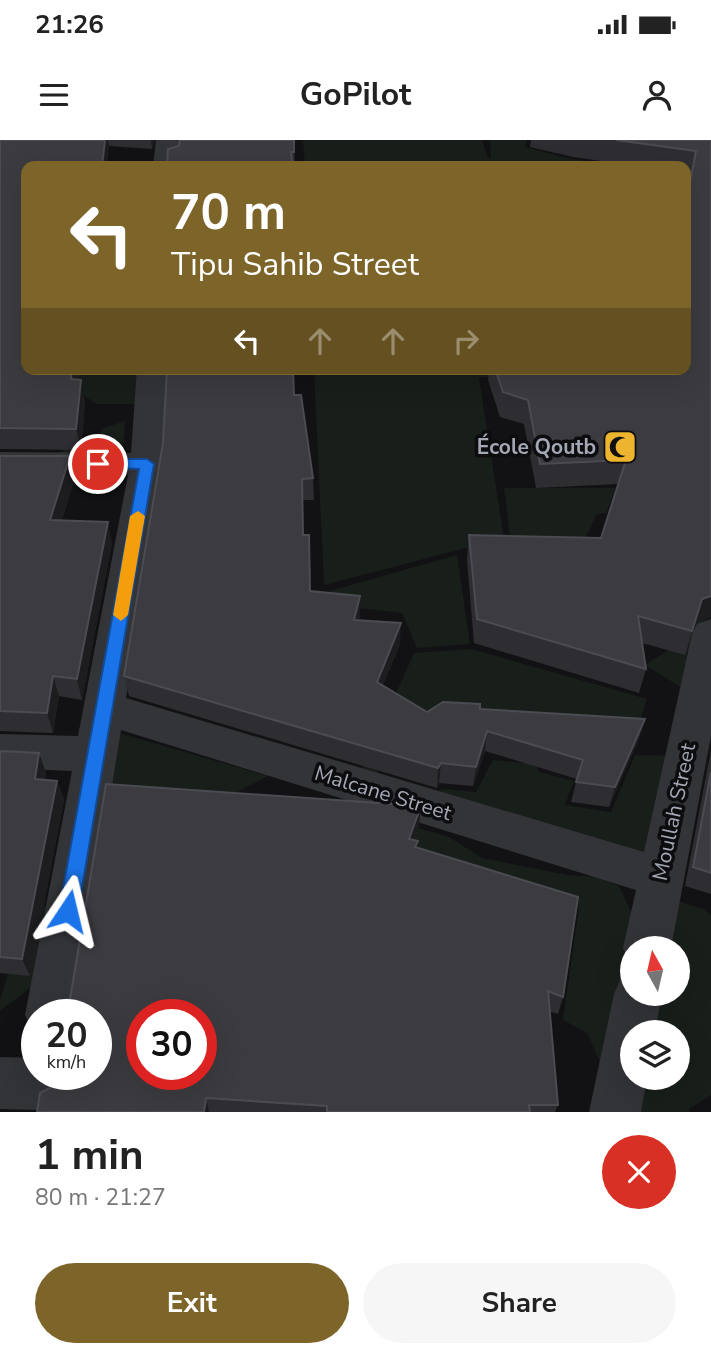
<!DOCTYPE html>
<html lang="en">
<head>
<meta charset="utf-8">
<style>
  body { margin:0; font-family:"Nunito Sans",sans-serif; background:#f6f6f6; color:#222; height:100vh; display:flex; flex-direction:column; font-size:26px; white-space:nowrap }
  * { box-sizing:border-box; margin:0 }
  p { font-size:23px; color:#767676 }
  .icon { flex:none; width:38px; height:38px; fill:none; stroke:currentColor; stroke-width:2; stroke-linecap:round; stroke-linejoin:round }
  .map { position:relative; height:972px; overflow:hidden }
  .sheet { display:flex; flex-direction:column; background:#fff; flex:1 }
  .sheet>* { flex:none }
  .top-card { position:absolute; left:21px; top:21px; width:670px; height:214px; border-radius:14px; box-shadow:0 7px 28px #0002; background:#7d6428; color:#fff; overflow:hidden }
  .needle { width:46px; rotate:352deg }
  .buttons { position:absolute; left:620px; top:796px; display:grid; gap:14px }
  .buttons a { display:grid; place-items:center; width:70px; height:70px; border-radius:50%; background:#fff; box-shadow:0 7px 28px #0002; font-size:35px }
  .speed { position:absolute; left:21px; top:859px; display:flex; gap:14px; font-size:35px; font-weight:700; text-align:center }
  .speed>* { display:grid; place-content:center; width:91px; height:91px; border-radius:50%; background:#fff; box-shadow:0 7px 28px #0002; line-height:1 }
  .speed small { font-size:18px; font-weight:400 }
  .speed .limit { border:10px solid #d22; background:#fff; color:#111 }
  .pin { position:absolute; display:grid; place-items:center; width:60px; height:60px; color:#fff; margin:-30px; border:4px solid #fff; border-radius:50%; box-shadow:0 2px 7px #0007 }
  .me { position:absolute; width:77px; margin:-38px; rotate:10deg; stroke-linejoin:round; filter:drop-shadow(0 0 5px #0008) }
  .turn { display:flex; align-items:center; gap:24px; height:147px; padding:0 35px; font-size:32px }
  .turn .icon { width:91px; height:91px; stroke-width:2.5 }
  .turn b { display:block; font-size:49px; line-height:60px }
  .lanes { display:flex; align-items:center; height:66px; padding:0 35px; background:#0003; justify-content:center; gap:35px; direction:ltr }
  .lanes .off { opacity:.35 }
  .round { display:grid; place-items:center; flex:none; width:74px; height:74px; border-radius:37px; background:#f6f6f6 }
  .overview { display:flex; align-items:center; justify-content:space-between; height:119px; padding:0 35px }
  h1 { font-size:42px; font-weight:700; line-height:52px }
  .primary-button { display:flex; gap:14px; margin-top:auto; padding:14px 35px }
  .primary-button a { flex:1; height:80px; border-radius:42px; background:#7d6428; color:#fff; font-size:28px; font-weight:700; line-height:80px; text-align:center }
  .primary-button a+a { background:#f6f6f6; color:#222 }
  .status { display:flex; justify-content:space-between; align-items:center; height:49px; padding:0 35px; background:#fff; direction:ltr }
  .status svg { height:19px; fill:currentColor }
  header { display:flex; justify-content:space-between; align-items:center; height:91px; padding:0 35px; background:#fff; font-size:32px; font-weight:700 }
  .map>svg:first-child { display:block }
</style>
</head>
<body>
<div class="status"><b>21:26</b><svg viewBox="0 0 49 12"><path d="M0 12V9h3v3zM5 12V6h3v6zM10 12V3h3v9zM15 12V0h3v12zM26 1h20v11H26zM47 4h2v5h-2z"/></svg></div>
<header><svg class="icon" aria-label="menu" viewBox="0 0 24 24"><path d="M4 6h16M4 12h16M4 18h16"/></svg>GoPilot<svg class="icon" aria-label="person" viewBox="0 0 24 24"><circle cx="12" cy="8" r="4"/><path d="M4 21q1-7 8-7t8 7"/></svg></header>
<div class="map">
<svg width="711" height="972" viewBox="0 0 711 972">
  <rect width="100%" height="100%" fill="#121214"/>
  <path fill="#181e19" d="M303,0H482L488,18H491L490,0H527L525,7L571,19L622,26H305Z
    M81,229H147L144,264H97L70,247Z
    M314,229H546L479,238L504,398L324,445Z
    M125,281L123,315L53,318L65,309L85,311L103,288Z
    M504,348H616L606,373L597,374L578,412L511,403Z
    M457,415L470,504L417,508L402,473L323,464L330,451Z
    M711,460L689,552L645,525L676,505Z
    M471,509L647,559L630,611L396,595L372,646L361,632L414,513Z
    M112,591L268,636L215,664L104,658Z
    M635,615L682,616L657,731L435,661L441,649L476,652L493,620L536,624L539,632L574,641L565,665L611,672Z
    M405,684L449,697L482,718L568,735L597,737L619,746L639,789L636,808H632V835L607,948L598,917L587,893L563,880L579,767L361,697Z
    M32,757L59,776L42,839L0,871V860Z
    M672,759L703,769L711,775V955L689,969V972H637L632,938H677V892H640L649,854H677V808H660Z"/>
  <g fill="none" stroke-linecap="round" stroke-linejoin="round">
    <path fill="#333438" fill-rule="evenodd" d="M156,0H180L179,26H153Z
      M137,229H169L164,324L126,558L644,712L692,494L697,484L711,479V596L671,808H632L630,824L623,808L636,750L121,590L75,875H37V894L33,892L25,875L72,631L0,628V594L78,596L128,335L0,334V312L131,313Z
      M632,833V854H662L655,892H632V938H647L641,972H589L614,854L621,838Z
      M0,917L37,918V934H60L64,944L56,962L38,970L0,969Z"/>
  </g>
  <path fill="#2e2e32" d="M0,0H155L152,9L109,6L26,229H79L78,240L85,261L81,310L0,309Z
    M294,0L295,26H167L179,6Z
    M531,0H711V477L695,483L685,515L642,503L646,529L639,553L474,503L467,420L469,395L601,398L618,344L536,348L524,284L500,277L488,240L489,229H686V59L691,34L686,33V26H636L573,17L530,7Z
    M294,255L313,338L314,360H303V395L310,451L360,476L359,480L400,504L383,545L427,572L480,569L639,599L609,667L571,662L577,639L485,611L473,646L439,643L437,648L129,556L124,536L163,303Z
    M0,316H70L75,337L62,380L112,403L82,560L59,556L53,593L0,591Z
    M711,610V754L685,746Z
    M0,611L46,633L45,640L57,641L64,660L30,836L0,833Z
    M419,685L414,700L417,707L563,857L558,874L549,871L558,965L555,972H37L50,948L96,934L70,859Z"/>
  <path fill="#1d1d20" d="M105,0H108L109,6L107,26H102Z
    M151,0H155L152,9Z
    M72,229H79L75,260L71,239Z
    M81,240L85,261L81,310L76,289Z
    M70,316L75,337L56,401L50,380Z
    M108,382L112,403L82,560L77,539Z
    M360,456V476L354,500V480Z
    M711,456V477L695,483L702,459Z
    M401,483L400,504L376,562L377,542Z
    M53,536L59,556L53,593L47,573Z
    M645,579L639,599L609,667L615,647Z
    M487,591L485,611L473,646L476,627Z
    M39,613L46,633L42,659L35,639Z
    M441,623L439,643L437,648L438,628Z
    M57,641L64,660L30,836L22,819Z
    M421,666L419,685L408,718L409,699Z
    M206,958L209,972H204Z"/>
  <path fill="#3b3b40" stroke="#4b4c52" stroke-width="2" fill-rule="evenodd" d="M0,0H105L102,26H26V229H72L71,239L81,240L76,289L0,288Z
    M180,0H294V12H291L293,26H167L168,9L179,6Z
    M616,0H711V456L702,459L692,491L638,476L646,529L477,479L469,395L601,398L626,320L540,324L528,260L503,252L495,229H686V63L696,11Z
    M167,229H293L294,255H301L313,338L302,339L303,395H309L310,451L360,456L354,480L401,483L377,542L427,572L443,562L480,564V569L645,579L615,647L576,642L583,620L487,591L476,627L441,623L438,628L124,536L163,303Z
    M0,316H70L50,380L108,382L77,539L53,536L47,573L0,571Z
    M0,611L39,613L35,639L57,641L22,819L0,817Z
    M711,632V733L693,727Z
    M106,644L421,666L409,699L418,701L415,707L578,757L563,857L548,851L558,965H529L530,972H327V966L206,958L204,972H37L40,953L50,948L56,934H96V875H54L57,861L70,859ZM142,875H201V934H142Z"/>
  <path fill="#1a73e8" stroke="#114b97" stroke-width="2" d="M98,319H147L154,324L78,771L75,777L68,779L62,777L59,771L139,329L93,327V320Z"/>
  <path fill="#f59e0b" d="M138,371L145,376L128,475L121,481L113,475L130,376Z"/>
  <defs>
    <symbol id="mosque-square" viewBox="-11 -11 22 22"><rect x="-9" y="-9" width="18" height="18" rx="4" fill="#edb430" stroke="#0d0d0f"/><path d="M3.5-4.9A6 6 0 1 0 3.5 4.9A5 5 0 1 1 3.5-4.9Z" fill="#111"/></symbol>
  </defs>
  <g fill-rule="evenodd">
    <use href="#mosque-square" x="601" y="288" width="38" height="38"/>
  </g>
  <g text-anchor="middle" dominant-baseline="central" stroke-width="7" stroke-linejoin="round" paint-order="stroke">
    <g font-size="21" font-weight="bold" fill="#a4a8b4" stroke="#0d0d0f" text-anchor="end">
      <text x="596" y="307">École Qoutb</text>
    </g>
    <g font-size="21" fill="#a4a8b4" stroke="#0d0d0f">
      <text transform="translate(383 653) rotate(17)">Malcane Street</text>
      <text transform="translate(674 672) rotate(-78)">Moullah Street</text>
    </g>
  </g>
</svg>
<div class="buttons">
<a><svg class="needle" viewBox="-14 -14 28 28"><path d="M0-13l5 13h-10z" fill="#e53935"/><path d="M0 13l5-13h-10z" fill="#767676"/></svg></a>
<a><svg class="icon" aria-label="layers" viewBox="0 0 24 24"><path d="M12 4l9 5-9 5-9-5zM3 14l9 5 9-5"/></svg></a>
</div>
<div class="speed"><div>20<small>km/h</small></div><div class="limit">30</div></div>
<div class="pin" style="left:98px;top:324px;background:#d93025"><svg class="icon" aria-label="arrive" viewBox="0 0 24 24"><path d="M6 21V4h12l-3 4 3 4H6"/></svg></div>
<svg class="me" style="left:68px;top:771px" viewBox="-20 -20 40 40"><path d="M0-17L14 15 0 8-14 15z" fill="#1a73e8" stroke="#fff" stroke-width="4"/></svg>
<div class="top-card">
<div class="turn"><svg class="icon" aria-label="left" viewBox="0 0 24 24"><path d="M17 20v-9H6M10 6l-5 5 5 5"/></svg><div><b>70 m</b>Tipu Sahib Street</div></div>
<div class="lanes"><svg class="icon" aria-label="left" viewBox="0 0 24 24"><path d="M17 20v-9H6M10 6l-5 5 5 5"/></svg><svg class="icon off" aria-label="ahead" viewBox="0 0 24 24"><path d="M12 20V5M6 11l6-6 6 6"/></svg><svg class="icon off" aria-label="ahead" viewBox="0 0 24 24"><path d="M12 20V5M6 11l6-6 6 6"/></svg><svg class="icon off" aria-label="right" viewBox="0 0 24 24"><path d="M7 20v-9h11M14 6l5 5-5 5"/></svg></div>
</div>
</div>
<section class="sheet">
<div class="overview"><div><h1>1 min</h1><p>80 m · 21:27</p></div><a class="round" style="background:#d93025;color:#fff"><svg class="icon" aria-label="close" viewBox="0 0 24 24"><path d="M6 6l12 12M18 6L6 18"/></svg></a></div>
<div class="primary-button"><a>Exit</a><a>Share</a></div>
</section>
</body>
</html>
